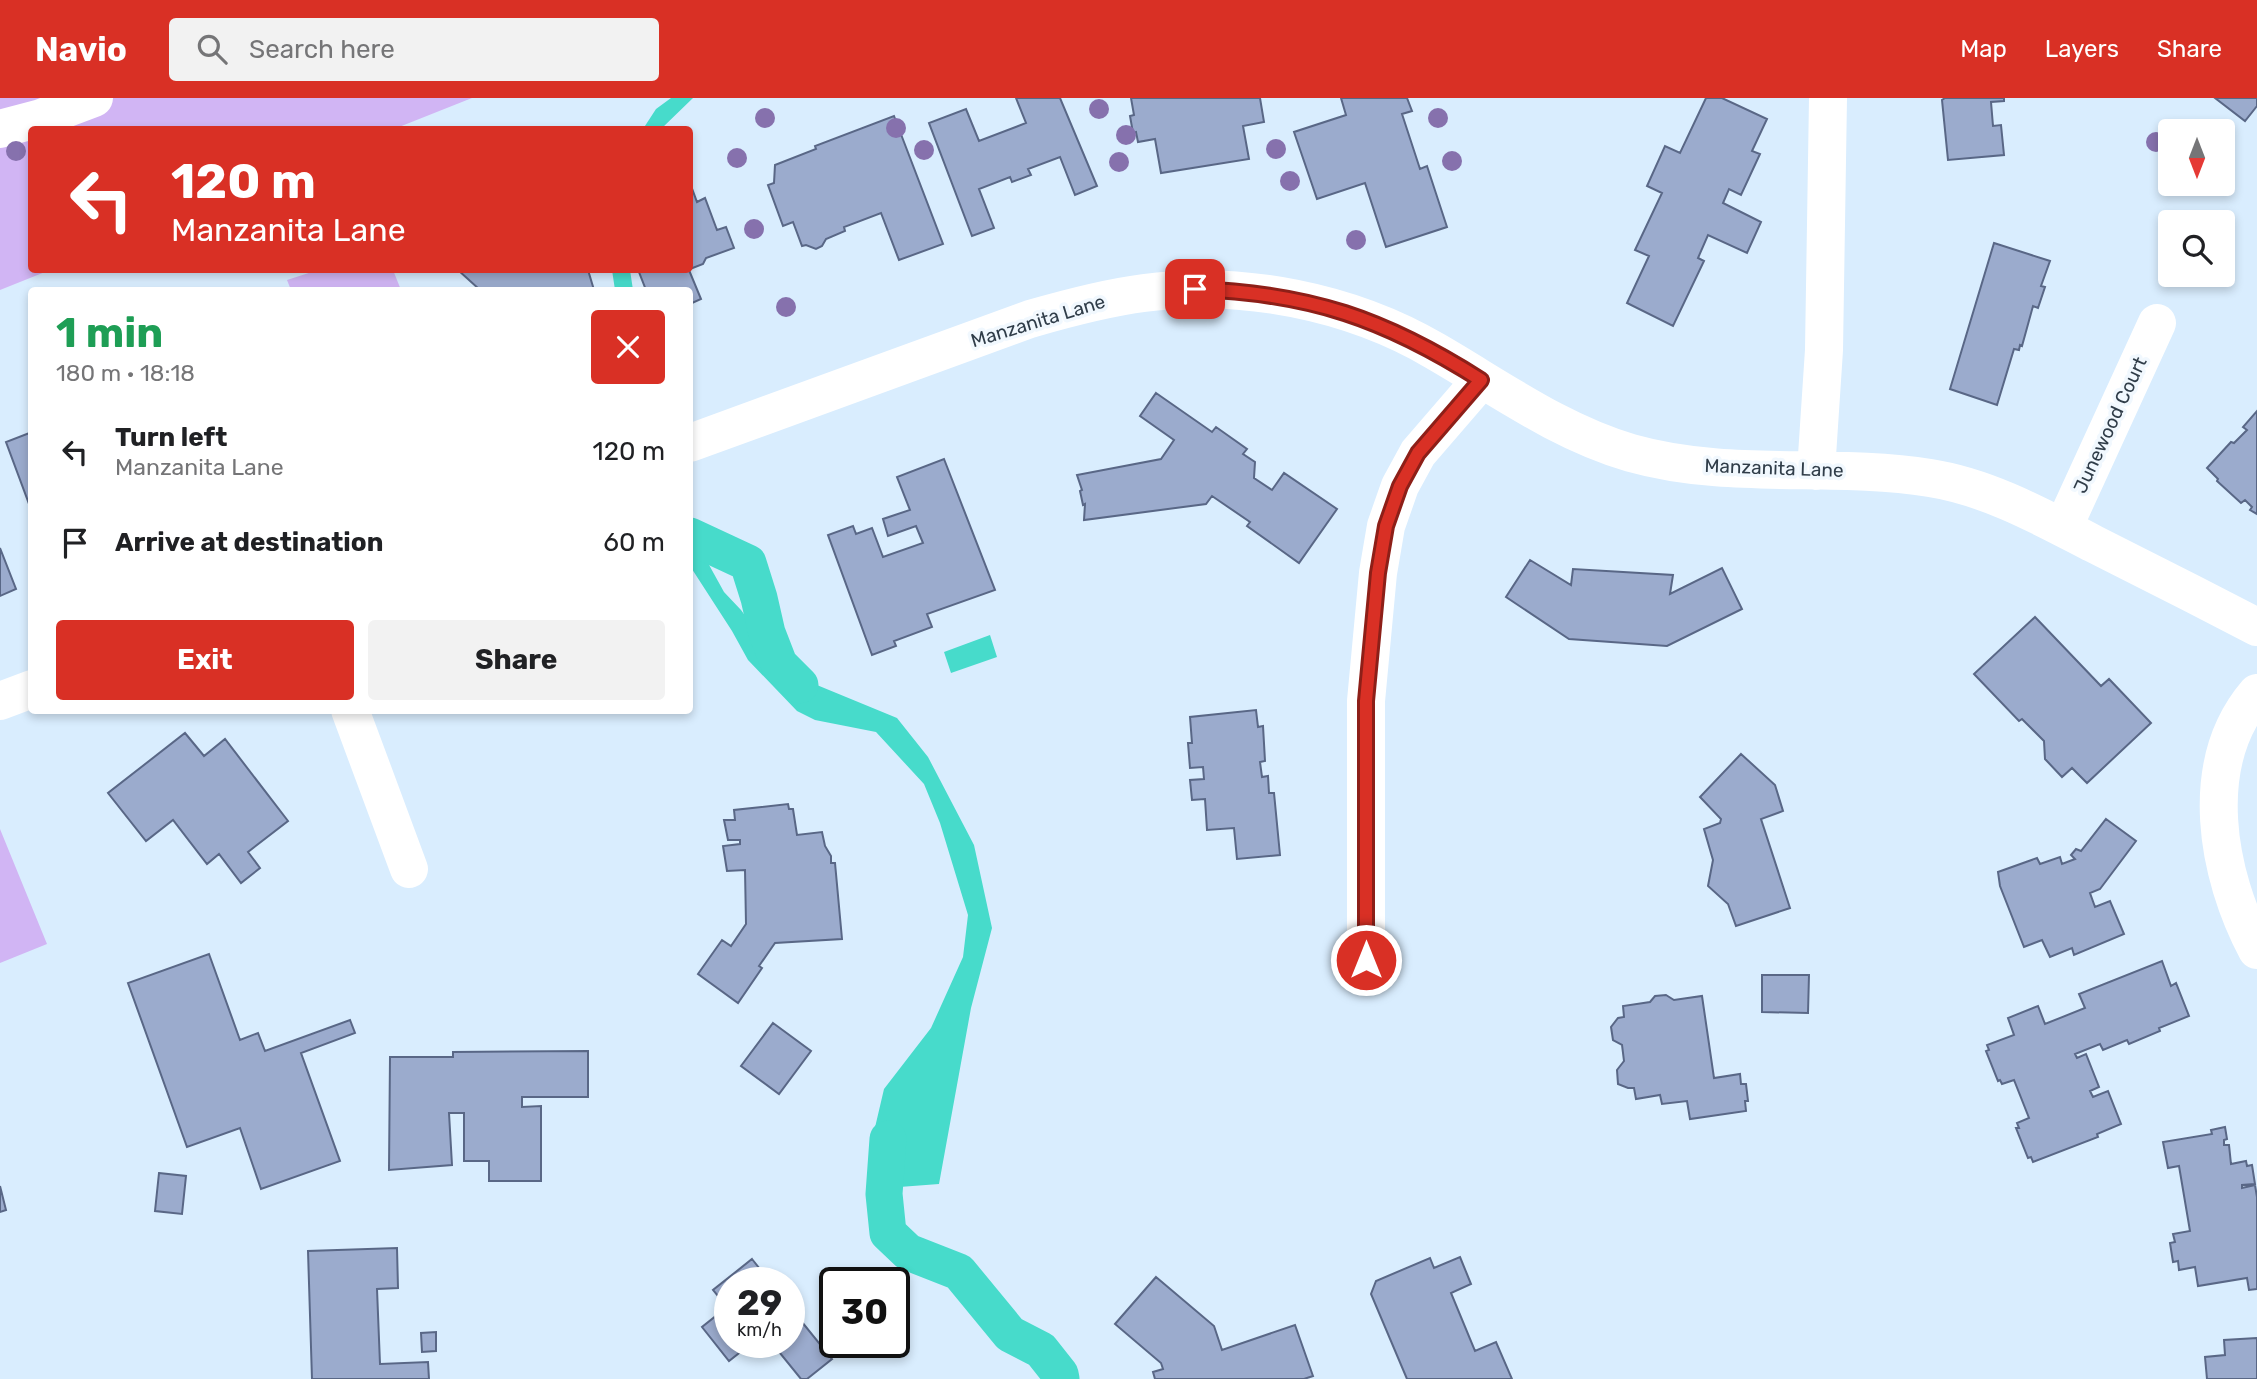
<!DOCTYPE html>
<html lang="en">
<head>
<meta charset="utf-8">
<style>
  body { margin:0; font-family:Rubik,sans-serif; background:#f2f2f2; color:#202124; height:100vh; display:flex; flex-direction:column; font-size:26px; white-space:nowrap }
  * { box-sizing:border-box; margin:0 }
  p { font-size:23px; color:#757577 }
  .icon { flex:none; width:38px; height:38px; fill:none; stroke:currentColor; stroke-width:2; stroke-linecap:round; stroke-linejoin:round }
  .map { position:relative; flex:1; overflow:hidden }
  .drawer { position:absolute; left:28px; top:189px; width:665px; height:427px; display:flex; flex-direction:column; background:#fff; border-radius:7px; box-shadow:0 4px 10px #0003 }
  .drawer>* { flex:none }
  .top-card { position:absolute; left:28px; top:28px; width:665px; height:147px; border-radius:7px; box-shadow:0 4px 10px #0003; background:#d93025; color:#fff; overflow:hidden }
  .needle { width:46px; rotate:180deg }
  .tools { position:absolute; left:2158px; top:21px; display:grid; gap:14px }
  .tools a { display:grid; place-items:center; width:77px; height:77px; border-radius:7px; background:#fff; box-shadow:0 4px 10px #0003; font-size:35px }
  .speed { position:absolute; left:714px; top:1169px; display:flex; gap:14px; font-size:35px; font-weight:700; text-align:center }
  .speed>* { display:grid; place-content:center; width:91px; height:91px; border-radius:50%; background:#fff; box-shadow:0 4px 10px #0003; line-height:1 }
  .speed small { font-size:18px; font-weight:400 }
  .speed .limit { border:4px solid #111; border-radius:10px; background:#fff; color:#111 }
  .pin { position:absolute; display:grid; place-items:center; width:60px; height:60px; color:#fff; margin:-30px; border-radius:14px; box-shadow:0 4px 10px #0006 }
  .me { position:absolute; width:77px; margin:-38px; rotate:0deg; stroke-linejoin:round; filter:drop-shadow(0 0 5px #0008) }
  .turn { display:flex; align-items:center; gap:24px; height:147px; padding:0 28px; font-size:32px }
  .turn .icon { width:91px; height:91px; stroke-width:2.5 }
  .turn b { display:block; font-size:49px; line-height:60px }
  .round { display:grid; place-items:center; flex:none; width:74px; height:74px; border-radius:7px; background:#f2f2f2 }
  .summary { display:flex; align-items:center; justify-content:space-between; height:119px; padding:0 28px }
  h1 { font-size:42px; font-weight:700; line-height:52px; color:#1e9e55 }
  .primary-button { display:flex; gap:14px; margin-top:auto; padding:14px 28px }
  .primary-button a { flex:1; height:80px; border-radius:7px; background:#d93025; color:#fff; font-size:28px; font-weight:700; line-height:80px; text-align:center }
  .primary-button a+a { background:#f2f2f2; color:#202124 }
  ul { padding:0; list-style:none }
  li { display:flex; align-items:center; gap:21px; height:91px; padding:0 28px }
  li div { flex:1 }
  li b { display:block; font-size:26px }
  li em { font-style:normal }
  header { display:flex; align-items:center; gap:42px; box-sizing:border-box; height:98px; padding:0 35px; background:#d93025; color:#fff }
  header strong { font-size:33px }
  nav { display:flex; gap:38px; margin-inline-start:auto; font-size:24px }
  .search { width:490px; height:63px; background:#f2f2f2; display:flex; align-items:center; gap:18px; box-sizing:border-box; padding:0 24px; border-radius:7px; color:#757577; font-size:26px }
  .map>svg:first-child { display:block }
</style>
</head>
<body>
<header>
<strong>Navio</strong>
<div class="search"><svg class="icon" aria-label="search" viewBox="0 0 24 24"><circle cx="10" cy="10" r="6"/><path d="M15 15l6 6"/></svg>Search here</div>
<nav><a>Map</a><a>Layers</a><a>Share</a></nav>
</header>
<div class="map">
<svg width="2257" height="1281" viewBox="0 0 2257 1281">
  <rect width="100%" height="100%" fill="#d9edfe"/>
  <path fill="#d1b5f4" d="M0,0H472L394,31L32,32V172H50L0,192Z
    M318,172H393L401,192H291L287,182Z
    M0,731L47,846L0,865Z"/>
  <path fill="#47dbcb" d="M671,0H693L661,31H643L656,11Z
    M612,172H630L633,192H615Z
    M690,440L703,456L724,494L741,512L759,537L812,585L897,620L928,659L974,747L992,830L971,910L939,1086L873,1091V1038L884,991L931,930L963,859L968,817L940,725L924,686L876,634L815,622L797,613L748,562L732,533L690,468Z
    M990,537L997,559L951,575L944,554Z"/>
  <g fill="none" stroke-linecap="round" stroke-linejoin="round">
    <path stroke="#47dbcb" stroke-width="37" d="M690,438L748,465L759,500L767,535L779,566L800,587
      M888,1041L884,1096L888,1135L908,1154L959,1174L1010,1236L1041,1252L1060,1276L1061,1281"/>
  </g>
  <path fill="#9babcd" stroke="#596786" stroke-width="2" d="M1016,0H1060L1097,88L1075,97L1060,59L1028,71L1031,77L1012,84L1010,79L979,91L994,130L972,138L929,25L966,11L979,43L1026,25Z
    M1131,0H1260L1264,24L1243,28L1249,61L1161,75L1155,41L1138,44L1136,34L1133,35L1130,18L1134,17Z
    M1341,0H1407L1412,13L1402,16L1420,71L1427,68L1447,129L1386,149L1365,85L1317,101L1294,34L1346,17Z
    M1706,0H1722L1767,21L1752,53L1760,56L1741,97L1729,91L1723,105L1761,124L1747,155L1708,137L1698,160L1704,163L1673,228L1627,205L1649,158L1635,152L1662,95L1647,88L1665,48L1680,55Z
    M1945,0H2004V3L1991,4L1993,28L2001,27L2004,57L1948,62L1942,2Z
    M2215,0H2257V8L2245,23Z
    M894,18L943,146L899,162L881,115L844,129L845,133L826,141L822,148L816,151L806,147L802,148L793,124L783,128L768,87L774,85L775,67L816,51L815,48Z
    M690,85L697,104L705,100L717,132L726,129L734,150L706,160L703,166L690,171Z
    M1994,145L2050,163L2041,188L2045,189L2038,210L2033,208L2022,248L2020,247L2019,252L2014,251L1997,307L1950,291Z
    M458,172H588L594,192H480Z
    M645,172H689L701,201L690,206V192H646L639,174Z
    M1156,295L1212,334L1216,329L1247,351L1243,356L1255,364L1254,380L1272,392L1284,375L1337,411L1299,465L1247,428L1250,424L1212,398L1206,406L1084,422L1085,406L1083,407L1080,393L1082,392L1077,377L1161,361L1174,342L1140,318Z
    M2257,313V416L2250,412L2252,409L2245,402L2241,405L2217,383L2218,381L2207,370L2231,344L2234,345L2247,332L2243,329Z
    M32,334V414L6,344Z
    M944,361L995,492L927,516L932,529L894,543L896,548L872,557L828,437L853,428L856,436L872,430L883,459L923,445L916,428L888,438L883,421L910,412L897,379Z
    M0,450L16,491L0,498Z
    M1530,462L1571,487L1573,471L1673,477L1670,496L1722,470L1742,511L1667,548L1569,541L1506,499Z
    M2035,519L2101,588L2109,581L2151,625L2087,685L2072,670L2062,679L2045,661L2044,643L2022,621L2019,623L1974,576Z
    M1256,612L1258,629L1263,628L1265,663L1260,664L1262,679L1268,678L1269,695H1274L1280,757L1237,761L1234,730L1207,732L1205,701L1192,702L1190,682L1204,681L1203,669L1190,670L1188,645H1192L1190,619Z
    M185,635L204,658L225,641L288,723L248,754L260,770L241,785L219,756L207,766L173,722L146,743L108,695Z
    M1741,656L1775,687L1783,713L1761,721L1790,810L1736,828L1728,806L1708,788L1713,762L1704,731L1720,725L1721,721L1700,699Z
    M788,706L789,711H793L797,737L822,734L825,748L831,758V765H835L842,841L775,845L759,868L762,870L738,905L698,876L722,842L731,848L746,826L745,772L727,773L723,748L740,746V742H728L724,722H735L734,712Z
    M2106,721L2136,743L2100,791L2090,795L2095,809L2110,803L2124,836L2074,857L2072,850L2050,859L2042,842L2024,849L2000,788L1998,774L2037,760L2040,766L2060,759L2062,766L2075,761L2071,757L2076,751L2081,753Z
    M209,856L240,942L258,935L265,953L350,922L355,935L301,955L340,1063L261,1091L240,1030L187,1049L128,885Z
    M2162,863L2171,888L2176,885L2189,918L2159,930L2160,933L2129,946L2127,942L2103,952L2100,946L2075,956L2077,960L2086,956L2099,989L2090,993L2093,999L2108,993L2121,1026L2097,1036L2098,1039L2033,1064L2031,1059L2028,1060L2016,1030H2019L2017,1025L2029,1020L2014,982L2002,986L2000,982L1998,983L1986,953L1989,952L1987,947L2014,937L2008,920L2038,908L2045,926L2085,910L2079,896Z
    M1762,877H1809L1808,915L1762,914Z
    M1666,897L1674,902L1702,898L1714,980L1740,976L1741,986H1746L1748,1003H1745L1746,1013L1690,1021L1687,1003L1662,1006L1660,997L1636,1001L1634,990H1628L1618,986L1617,972L1624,963L1622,947L1613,942L1611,929L1618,920L1624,919L1623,908L1650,904L1655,898Z
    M773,925L811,953L779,996L741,968Z
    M588,953V999H522V1009L541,1008V1083H489V1063H464V1015H449L452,1067L389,1072L390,959H453V954Z
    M2225,1029L2227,1041L2224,1042V1047H2229L2231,1066L2246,1063L2247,1068L2252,1067L2255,1086L2242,1087V1090L2255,1087L2257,1099V1191L2249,1192L2247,1180L2198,1188L2195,1169L2179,1172L2178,1163L2173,1164L2170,1145L2175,1144L2173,1136L2190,1133L2179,1068L2168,1070L2163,1044L2212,1036L2211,1032Z
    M159,1075L186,1078L182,1116L155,1113Z
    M0,1088L6,1112L0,1114Z
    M397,1150L398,1190L377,1191L380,1266L428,1264L429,1281H312L308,1153Z
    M1460,1159L1471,1186L1451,1195L1475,1253L1496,1244L1512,1281H1407L1371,1196L1376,1183L1430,1160L1434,1170Z
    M752,1161L771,1185H730V1244H753L729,1263L702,1229L727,1209L713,1192Z
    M1156,1179L1214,1228L1222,1252L1295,1227L1313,1278L1304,1281H1155L1153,1274L1163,1271L1161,1265L1115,1226Z
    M789,1208L832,1261L807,1281H801L771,1244H789Z
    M436,1234V1253L422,1254L421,1235Z
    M2257,1240V1281H2207L2205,1259L2225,1257L2224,1242Z"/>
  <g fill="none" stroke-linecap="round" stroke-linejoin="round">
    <path stroke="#fff" stroke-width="38" d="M0,31L41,20L94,0
      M690,345L1030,221C1068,210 1105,200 1144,195C1241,182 1350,203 1435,253C1499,290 1559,334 1631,355C1730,383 1831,364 1930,380C1988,389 2042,419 2094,446C2148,473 2203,501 2257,529
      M1816,373L1824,252L1828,0
      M2063,430L2157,225
      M2257,595C2196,666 2217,777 2257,852
      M0,603L32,591
      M350,612L409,771
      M1366,862V603L1378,475L1386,428L1400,388L1418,355L1481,282"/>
  </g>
  <g fill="#8671ad">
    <circle cx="1099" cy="11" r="10"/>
    <circle cx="765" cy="20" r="10"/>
    <circle cx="1438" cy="20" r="10"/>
    <circle cx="896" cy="30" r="10"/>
    <circle cx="1126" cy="37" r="10"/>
    <circle cx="2156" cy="44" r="10"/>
    <circle cx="1276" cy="51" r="10"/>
    <circle cx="924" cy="52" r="10"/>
    <circle cx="16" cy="53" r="10"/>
    <circle cx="737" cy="60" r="10"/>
    <circle cx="1452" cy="63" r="10"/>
    <circle cx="1119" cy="64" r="10"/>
    <circle cx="1290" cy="83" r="10"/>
    <circle cx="754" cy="131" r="10"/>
    <circle cx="1356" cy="142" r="10"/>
    <circle cx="786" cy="209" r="10"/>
  </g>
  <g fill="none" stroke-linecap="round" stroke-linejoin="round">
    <defs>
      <path id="route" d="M1195,191C1310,195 1385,221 1481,282L1418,355L1400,388L1386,428L1378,475L1366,603V862"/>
    </defs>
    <use href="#route" stroke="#8d1f18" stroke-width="18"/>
    <use href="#route" stroke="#d93025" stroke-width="12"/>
  </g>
  <g text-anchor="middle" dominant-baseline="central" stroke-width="7" stroke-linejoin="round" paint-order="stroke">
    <g font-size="19" fill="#303d49" stroke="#f1f8fe">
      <text transform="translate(1038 223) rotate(-17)">Manzanita Lane</text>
      <text transform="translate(2110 327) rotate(-65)">Junewood Court</text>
      <text transform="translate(1774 370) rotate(2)">Manzanita Lane</text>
    </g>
  </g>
</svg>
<div class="tools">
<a><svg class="needle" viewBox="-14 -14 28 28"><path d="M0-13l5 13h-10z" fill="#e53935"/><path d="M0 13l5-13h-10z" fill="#757577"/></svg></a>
<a><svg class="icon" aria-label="search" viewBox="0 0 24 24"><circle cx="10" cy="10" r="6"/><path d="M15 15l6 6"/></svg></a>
</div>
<div class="speed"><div>29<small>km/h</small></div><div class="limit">30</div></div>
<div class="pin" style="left:1195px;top:191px;background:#d93025"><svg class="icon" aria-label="arrive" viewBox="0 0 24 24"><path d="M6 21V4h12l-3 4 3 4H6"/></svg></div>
<svg class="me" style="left:1366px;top:862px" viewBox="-20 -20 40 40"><circle r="17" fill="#d93025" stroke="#fff" stroke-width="3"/><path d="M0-11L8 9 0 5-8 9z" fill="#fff"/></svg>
<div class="top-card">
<div class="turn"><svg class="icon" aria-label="left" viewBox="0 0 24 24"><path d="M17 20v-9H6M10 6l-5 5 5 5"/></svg><div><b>120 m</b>Manzanita Lane</div></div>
</div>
<section class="drawer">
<div class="summary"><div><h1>1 min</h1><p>180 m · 18:18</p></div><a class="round" style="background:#d93025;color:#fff"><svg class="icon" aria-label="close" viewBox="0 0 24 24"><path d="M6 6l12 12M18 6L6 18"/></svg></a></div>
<ul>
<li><svg class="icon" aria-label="left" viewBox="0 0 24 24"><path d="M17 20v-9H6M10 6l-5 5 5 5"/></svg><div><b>Turn left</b><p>Manzanita Lane</p></div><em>120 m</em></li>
<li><svg class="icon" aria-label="arrive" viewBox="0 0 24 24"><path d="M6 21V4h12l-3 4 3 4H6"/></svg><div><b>Arrive at destination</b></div><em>60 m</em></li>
</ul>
<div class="primary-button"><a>Exit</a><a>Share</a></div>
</section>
</div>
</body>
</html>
